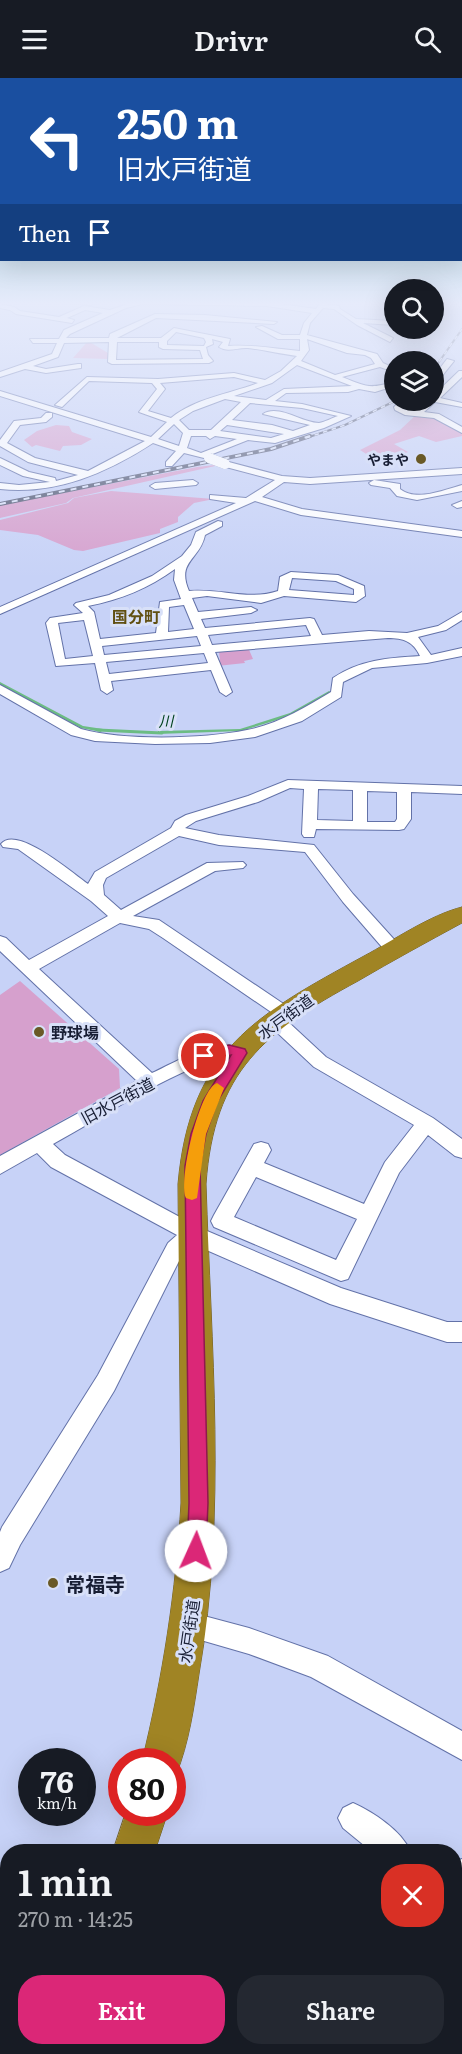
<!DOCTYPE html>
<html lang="en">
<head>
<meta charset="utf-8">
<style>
  body { margin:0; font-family:Literata,"Noto Sans JP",serif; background:#242831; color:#f1f3f6; height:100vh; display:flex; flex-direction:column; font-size:22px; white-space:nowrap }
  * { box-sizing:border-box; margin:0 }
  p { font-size:20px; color:#9ea1a6 }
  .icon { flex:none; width:33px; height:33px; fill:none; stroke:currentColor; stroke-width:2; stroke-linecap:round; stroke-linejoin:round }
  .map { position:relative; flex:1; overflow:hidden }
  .side { position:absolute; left:0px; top:1766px; width:462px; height:212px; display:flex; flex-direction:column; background:#171b24; border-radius:24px 24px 0 0; box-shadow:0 6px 24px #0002 }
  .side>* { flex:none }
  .top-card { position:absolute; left:0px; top:0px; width:462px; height:183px; box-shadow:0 6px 24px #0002; background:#1a4fa0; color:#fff; overflow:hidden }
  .fabs { position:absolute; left:384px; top:201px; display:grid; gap:12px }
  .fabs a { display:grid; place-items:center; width:60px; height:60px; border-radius:50%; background:#171b24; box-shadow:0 6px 24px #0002; font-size:30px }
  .speed { position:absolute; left:18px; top:1670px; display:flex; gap:12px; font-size:30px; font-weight:700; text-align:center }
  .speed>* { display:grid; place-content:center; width:78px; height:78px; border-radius:50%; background:#171b24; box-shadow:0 6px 24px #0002; line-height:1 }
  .speed small { font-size:15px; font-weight:400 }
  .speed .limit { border:9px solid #d22; background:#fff; color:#111 }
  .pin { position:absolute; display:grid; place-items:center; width:51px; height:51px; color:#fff; margin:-26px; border:3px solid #fff; border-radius:50%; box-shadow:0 2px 6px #0007 }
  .me { position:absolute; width:66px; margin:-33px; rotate:2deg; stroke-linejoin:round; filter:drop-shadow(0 0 4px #0008) }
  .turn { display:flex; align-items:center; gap:21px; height:126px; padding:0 18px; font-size:27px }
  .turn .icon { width:78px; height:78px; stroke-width:2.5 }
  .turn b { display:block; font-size:42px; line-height:51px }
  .then { display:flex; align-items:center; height:57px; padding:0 18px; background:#0003; gap:12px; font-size:22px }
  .round { display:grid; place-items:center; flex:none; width:63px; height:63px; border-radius:24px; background:#242831 }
  .headline { display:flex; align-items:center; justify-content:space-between; height:102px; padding:0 18px }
  h1 { font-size:36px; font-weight:600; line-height:45px }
  .primary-button { display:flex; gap:12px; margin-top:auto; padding:12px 18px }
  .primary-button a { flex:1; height:69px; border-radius:24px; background:#db2777; color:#fff; font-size:24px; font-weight:600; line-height:69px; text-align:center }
  .primary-button a+a { background:#242831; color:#f1f3f6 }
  header { display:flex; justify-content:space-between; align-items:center; height:78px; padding:0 18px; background:#171b24; font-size:27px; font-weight:600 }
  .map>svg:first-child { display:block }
</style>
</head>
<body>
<header><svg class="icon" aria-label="menu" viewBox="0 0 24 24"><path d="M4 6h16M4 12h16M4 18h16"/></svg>Drivr<svg class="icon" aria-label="search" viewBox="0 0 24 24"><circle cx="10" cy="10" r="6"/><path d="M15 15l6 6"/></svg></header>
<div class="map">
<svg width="462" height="1976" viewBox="0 0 462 1976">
  <rect width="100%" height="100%" fill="#c7d2f7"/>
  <path fill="#d6a0cd" d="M88,263L108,275V281L73,280Z
    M416,337L434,339L462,354V358L436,364L419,358L394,366L408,374L382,386L360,372L400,352Z
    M56,347L69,348L72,354L92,361L81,367L63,368L60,373L36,367L32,369L24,362L37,353Z
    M224,386L73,420L66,425L0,440V427L197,389Z
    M111,413L214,421L194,425L178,439V444L160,451V455L83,473L74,472L38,457L0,452V442L68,425L74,420Z
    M247,567L253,581L244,583L245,585L217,588L215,583L220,582L219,574H212Z
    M20,903L119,991L120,1010L0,1077V917Z"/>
  <path fill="#6cbc83" d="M0,604L83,648L103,651L101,654L81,650L0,607Z
    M329,613L333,615L293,637L241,653L158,656V653L240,651L290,635Z"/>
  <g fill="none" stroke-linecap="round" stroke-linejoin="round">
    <path stroke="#6cbc83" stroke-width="3" d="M98,652L162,655"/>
    <defs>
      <path id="minor" d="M45,223H92L94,225L91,227Z
        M136,223L267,224L316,231L322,223H329L327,226L339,228L340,231L356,241L394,243V247L363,245L393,260L390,264L357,247L334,231L323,230L310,245L307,257L377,276L383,285L394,290V294L380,289L342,299C367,309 369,311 394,304V308L375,314L359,311L348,314L286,315L275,323L302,326L351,338L324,350L275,365L248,362L210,377L213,380L212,382L184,375L172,388H166V384L176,373L153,365C107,395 56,417 0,411V405L19,407L50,404L23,398L0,387V380L29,394L55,400L56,403L78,397L28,384L0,368V362L14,343L41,340L46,335H52V339L46,344L20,347L7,365L35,380L88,393L145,363L0,318V313L151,359L167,344L139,334L157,311L152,305L89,303L62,329L55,327L87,299L158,301L234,295L265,302L281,293L297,278C281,276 264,272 248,270C238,269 228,275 219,269L223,264L212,261L213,266L206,269L208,277L213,283L209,285L112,286L108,284L109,264L64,265L58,279L33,288L46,291L78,286H81V290L46,295L25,291L0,299V294L52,276L57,265H33L30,261H59L64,252L103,235L85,232L67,240L74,242L72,245L16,236L10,232L0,230V226L14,229L20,233L59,239L84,228L110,232ZM142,226L267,228L312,235L304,245L300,257H282L262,248L256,249L278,261H300V273C275,271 252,266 228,268L230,261L174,250L161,260H117L156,240L274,246L277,244L205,237L155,236L110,256L109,260H66L70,256L126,230ZM176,254L204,260L206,264L204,268L167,267V263ZM307,261L347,275L365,277L371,280L375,286L335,297L301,283L309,272ZM117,264H159V269L163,271L200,272L203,281L116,282ZM297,287L352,308L284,311L266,322L234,318L272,305ZM234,299L258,305C229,316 196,320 171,340L148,333L165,311L160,305ZM225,321L241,324L211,352H189L179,342L193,333ZM250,325L302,330L338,338C332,340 325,344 319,345C302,345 279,326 263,336L310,347L293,353L272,347L232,342ZM174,346L183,355L179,368L158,361ZM227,347L284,356L271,360L220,353ZM191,358H206L210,361L215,358L237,361L201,375L187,370Z
        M383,223H394V227L384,224Z
        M447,281L454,283L437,304H434V298Z
        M459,293H462V299L440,320L462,325V329L435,324L424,334L439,336L462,349V355L434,340L405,337L395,332L394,329L401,322H410L403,331L415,333L427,322H434V317Z
        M225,383L282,398L310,400L462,390V396L310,406L284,404L262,419L302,431L462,453V459L301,437L255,423L0,536V529L236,425L210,421V417L246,420L275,402L222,388L220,386Z
        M193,402L198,405L196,407L155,411L150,408L155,405Z
        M374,402L400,406V411C417,424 443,412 462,407V413L417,422L397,418L390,410L371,407L369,405Z
        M462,423V429L457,430L452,427Z
        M218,443L222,444V448L205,457C200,482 176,483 189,513C221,510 248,523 278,513L280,499L291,494L338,497L364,508L365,518L356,524L284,518L261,525L207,518L192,520L198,534L251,529L257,532L251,535L201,541L205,550L310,540L314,541L322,557L369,553L407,555L438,548L462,534V542L446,552L418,559L431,577L462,570V578L427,585L372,590L343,604L341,619L302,643L255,659L210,665L155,666L95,663L71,657L0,616V607L81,651C124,663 203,661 247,652C278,646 304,630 331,614L333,600C360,582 387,580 420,578C413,563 403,560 388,560L215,574L232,614L226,618L220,614L211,592L111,603L113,612L107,616L101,612L95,585L56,588L46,545L50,540L83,535L74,527L76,525L109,517L152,498L182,478L191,467L196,454ZM175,491L174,502L181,521L160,524L156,555L100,561L94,534L88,528C120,522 149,510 175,491ZM292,500L336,503L354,511V517L289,512ZM184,527L194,551L168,554L169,529ZM84,542L93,578L65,581L58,545ZM306,547L311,558L212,567L208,557ZM197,558L201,568L104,577L102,568ZM204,575L208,585L109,596L106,584Z
        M288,702L462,708V716L411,714V741L404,751L399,752L316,751L314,759H304L302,756L304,711L290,710L258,724L196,743L185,750L219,757L314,767L353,816L400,868L402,872L400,876H388L343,824L305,774L219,767L179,758L106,800L103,807L104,817L121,832L207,785L243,784L246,787L243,790L215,793L133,838L159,842L291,931L294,935L291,939L285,941L326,979L433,1040L462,1061V1080L455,1078L428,1057L399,1095L348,1201L341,1203L214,1149L211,1143L214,1137L254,1066L261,1064L268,1066L271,1072L264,1085L364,1126L385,1084L414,1047L314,989L269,947L266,942L269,937L274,936L163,860L149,851L120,845L39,891L152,995C182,981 213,960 246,970L249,975L246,980C234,984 224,978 210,983C158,1002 102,1039 53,1066L65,1077L200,1150L341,1210L447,1244H462V1264H447L330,1226L195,1167L182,1177L114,1313L20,1467L9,1490L0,1494V1454L2,1449L98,1297L168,1165L177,1157L51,1089L37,1075L0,1096V1078L137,1003L0,873V858L6,860L29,882L108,838L91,823L18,771L3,769L1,766C17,747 72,795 88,806L95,794L171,750L175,743L186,737L248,718ZM318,711L353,712V743L317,742ZM367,713L397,714V741L395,744H367ZM256,1099L357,1141L336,1182L234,1139Z
        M189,1534L249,1550L328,1578L462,1653V1682L311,1599L249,1576L180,1556L176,1547L180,1538Z
        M353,1725C373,1734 402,1753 410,1773H371L343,1750L338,1740L343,1730Z
        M462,1781V1826L454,1829V1784Z
        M371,1970H404L402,1976H369Z"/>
      <path id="highway" d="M462,829V845C427,864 392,883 358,903C264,954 214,993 206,1106C211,1267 227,1436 199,1596C194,1629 189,1665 176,1697L172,1699V1683H142C163,1598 176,1513 181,1425L178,1106C190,972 256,937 364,878C394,862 430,837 462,829Z
        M126,1734H168L155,1773H113Z
        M32,1970H78L76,1976H29Z"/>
    </defs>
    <use href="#minor" stroke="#6372a8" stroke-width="2"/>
    <use href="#highway" stroke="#70602a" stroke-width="1"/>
    <use href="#minor" fill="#fff" fill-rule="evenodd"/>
    <use href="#highway" fill="#a08424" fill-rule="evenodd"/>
    <defs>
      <path id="rail-far1" d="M434,291L462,251
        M306,360L345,347L397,322"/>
      <path id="rail" d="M0,426L271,371L310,358"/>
    </defs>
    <use href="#rail-far1" stroke="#535a75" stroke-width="2"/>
    <use href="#rail" stroke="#535a75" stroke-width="4"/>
    <use href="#rail-far1" stroke="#d8e0f8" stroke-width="1.5" stroke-dasharray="4.5" stroke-linecap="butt"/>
    <use href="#rail" stroke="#d8e0f8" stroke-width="2" stroke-dasharray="6" stroke-linecap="butt"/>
    <defs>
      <path id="minor-bridge" d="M209,380L225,386"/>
    </defs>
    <use href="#minor-bridge" stroke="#6372a8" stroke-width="10" stroke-linecap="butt"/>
    <use href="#minor-bridge" stroke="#fff" stroke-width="10"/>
  </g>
  <linearGradient id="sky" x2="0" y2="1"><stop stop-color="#76b7c0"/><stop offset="0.45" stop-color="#e6ebfb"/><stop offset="1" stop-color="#e6ebfb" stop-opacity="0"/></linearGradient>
  <rect width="462" height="500" fill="url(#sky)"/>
  <path fill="#db2777" stroke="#8e194d" stroke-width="1.5" d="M229,967L245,971L247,975L217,1024L206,1056L200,1088L208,1425L206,1473L203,1480L196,1482L190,1480L187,1473L189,1425L185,1088L191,1056L203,1023L231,977L204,983L197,978L199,975Z"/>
  <path fill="#f59e0b" d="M217,1005L224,1010L206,1056L197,1120L192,1122L186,1120C178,1102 200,1010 217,1005Z"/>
  <g fill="#695926" stroke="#d8e0f8" stroke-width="2">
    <circle cx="421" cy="381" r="6"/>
    <circle cx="39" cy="954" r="6"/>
    <circle cx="53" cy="1505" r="6"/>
  </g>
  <g text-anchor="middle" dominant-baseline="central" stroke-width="6" stroke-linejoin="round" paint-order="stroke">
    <g font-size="14" font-weight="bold" fill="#181e34" stroke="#d8e0f8" text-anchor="end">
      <text x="409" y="381">やまや</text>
    </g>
    <g font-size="15" font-style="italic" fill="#00421e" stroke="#d8e0f8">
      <text transform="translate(166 642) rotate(-1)">川</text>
    </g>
    <g font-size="16" font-weight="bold" fill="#604f11" stroke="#d8e0f8">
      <text x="136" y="538">国分町</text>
    </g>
    <g font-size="16" fill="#181e34" stroke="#d8e0f8">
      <text transform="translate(285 938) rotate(-36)">水戸街道</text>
      <text transform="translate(117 1022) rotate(-28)">旧水戸街道</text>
      <text transform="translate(188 1553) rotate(-82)">水戸街道</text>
    </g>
    <g font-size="16" font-weight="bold" fill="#181e34" stroke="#d8e0f8" text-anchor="start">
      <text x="51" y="954">野球場</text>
    </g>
    <g font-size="20" font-weight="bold" fill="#181e34" stroke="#d8e0f8" text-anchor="start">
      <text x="65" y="1505">常福寺</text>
    </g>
  </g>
</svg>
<div class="fabs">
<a><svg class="icon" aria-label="search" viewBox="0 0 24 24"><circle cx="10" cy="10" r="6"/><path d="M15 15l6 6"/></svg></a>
<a><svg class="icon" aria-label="layers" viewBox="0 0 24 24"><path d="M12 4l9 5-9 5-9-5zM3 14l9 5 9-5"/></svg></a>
</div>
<div class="speed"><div>76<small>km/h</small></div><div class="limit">80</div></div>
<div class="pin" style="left:204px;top:978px;background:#d93025"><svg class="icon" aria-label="arrive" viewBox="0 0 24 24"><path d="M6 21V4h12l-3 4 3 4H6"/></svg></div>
<svg class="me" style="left:196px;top:1473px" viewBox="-20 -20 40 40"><circle r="19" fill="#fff"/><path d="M0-13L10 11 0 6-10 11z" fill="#db2777"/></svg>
<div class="top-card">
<div class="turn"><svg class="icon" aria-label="left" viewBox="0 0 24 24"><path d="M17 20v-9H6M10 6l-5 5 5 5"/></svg><div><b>250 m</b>旧水戸街道</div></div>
<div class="then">Then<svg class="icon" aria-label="arrive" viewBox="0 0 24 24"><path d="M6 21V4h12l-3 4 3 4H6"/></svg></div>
</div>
<section class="side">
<div class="headline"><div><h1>1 min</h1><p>270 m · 14:25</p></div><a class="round" style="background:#d93025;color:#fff"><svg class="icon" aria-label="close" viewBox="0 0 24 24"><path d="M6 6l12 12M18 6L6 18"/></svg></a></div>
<div class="primary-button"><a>Exit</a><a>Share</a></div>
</section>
</div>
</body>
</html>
